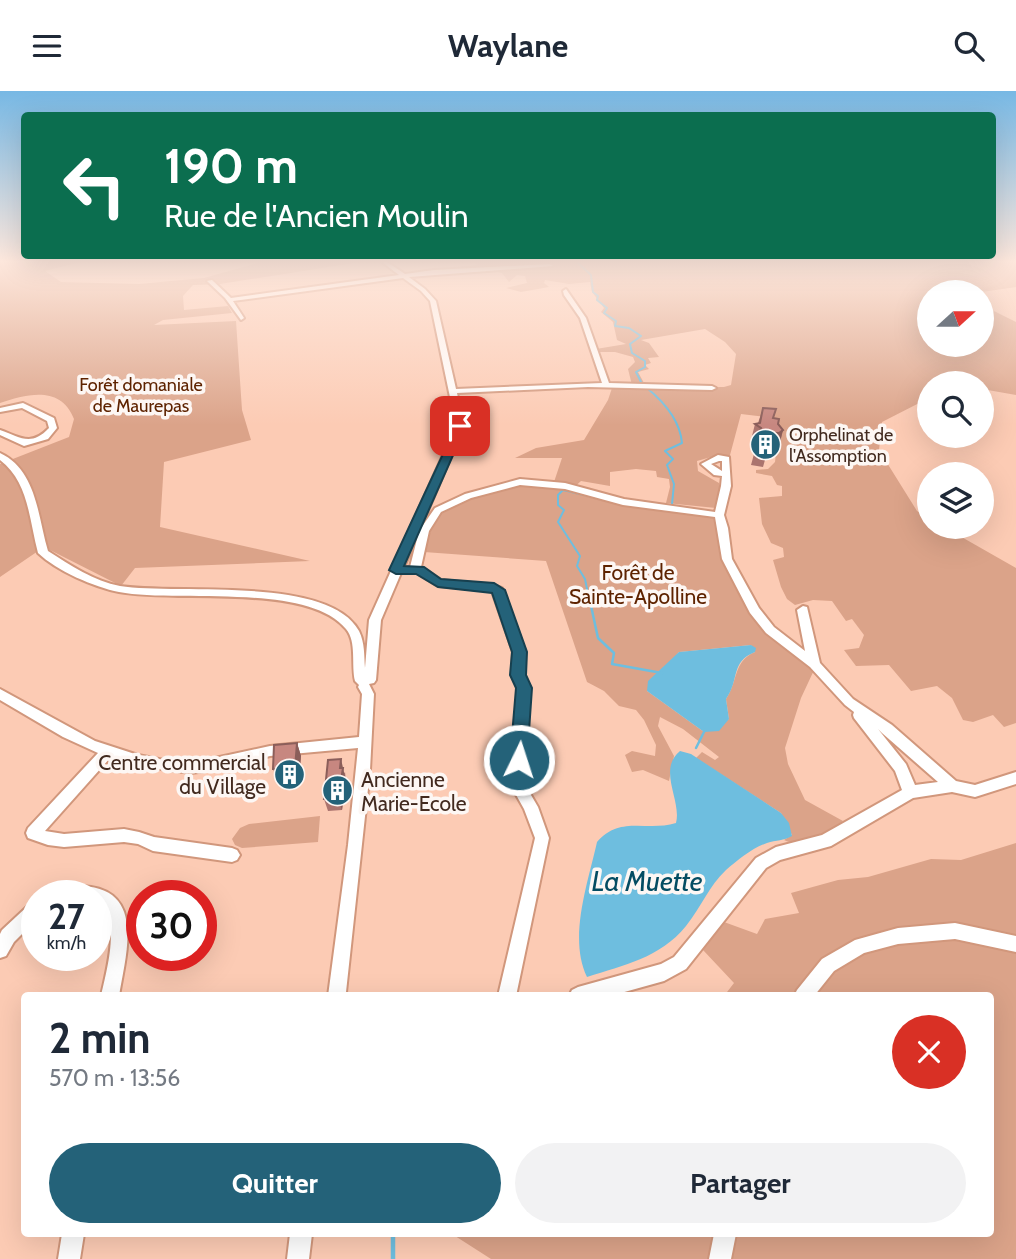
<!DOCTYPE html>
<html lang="fr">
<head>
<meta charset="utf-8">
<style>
  body { margin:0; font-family:Cabin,sans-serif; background:#f2f2f3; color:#1f2937; height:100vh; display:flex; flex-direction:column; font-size:26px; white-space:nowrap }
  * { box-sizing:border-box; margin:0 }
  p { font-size:23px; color:#747a83 }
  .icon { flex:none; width:38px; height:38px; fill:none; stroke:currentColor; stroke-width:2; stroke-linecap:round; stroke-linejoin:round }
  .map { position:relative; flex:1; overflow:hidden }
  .panel { position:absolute; left:21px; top:901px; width:973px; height:245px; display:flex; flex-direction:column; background:#fff; border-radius:7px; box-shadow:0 7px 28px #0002 }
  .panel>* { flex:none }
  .banner { position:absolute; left:21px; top:21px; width:975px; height:147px; border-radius:7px; box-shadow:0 7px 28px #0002; background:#0b6e4f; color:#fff; overflow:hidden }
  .needle { width:46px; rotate:69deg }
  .controls { position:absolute; left:917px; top:189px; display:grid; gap:14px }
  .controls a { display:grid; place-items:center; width:77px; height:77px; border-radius:50%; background:#fff; box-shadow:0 7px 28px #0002; font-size:35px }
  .speed { position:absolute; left:21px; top:789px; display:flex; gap:14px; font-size:35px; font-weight:700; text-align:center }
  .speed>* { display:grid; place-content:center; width:91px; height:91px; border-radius:50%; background:#fff; box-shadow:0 7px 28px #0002; line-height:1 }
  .speed small { font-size:18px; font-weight:400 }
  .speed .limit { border:10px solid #d22; background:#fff; color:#111 }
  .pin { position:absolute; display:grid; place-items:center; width:60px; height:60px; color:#fff; margin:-30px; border-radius:14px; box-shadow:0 4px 10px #0006 }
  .me { position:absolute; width:77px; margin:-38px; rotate:4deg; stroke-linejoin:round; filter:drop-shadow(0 0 5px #0008) }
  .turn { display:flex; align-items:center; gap:24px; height:147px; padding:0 28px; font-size:32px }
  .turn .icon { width:91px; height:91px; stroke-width:2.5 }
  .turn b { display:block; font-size:49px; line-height:60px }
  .round { display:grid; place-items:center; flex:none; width:74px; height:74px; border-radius:37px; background:#f2f2f3 }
  .head { display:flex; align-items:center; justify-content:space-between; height:119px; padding:0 28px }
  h1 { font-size:42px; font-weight:700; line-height:52px }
  .cta { display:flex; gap:14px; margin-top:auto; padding:14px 28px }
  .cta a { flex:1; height:80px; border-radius:42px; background:#246279; color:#fff; font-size:28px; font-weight:700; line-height:80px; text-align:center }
  .cta a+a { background:#f2f2f3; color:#1f2937 }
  header { display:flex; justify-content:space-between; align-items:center; height:91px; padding:0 28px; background:#fff; font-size:32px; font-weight:700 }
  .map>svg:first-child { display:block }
</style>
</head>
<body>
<header><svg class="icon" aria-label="menu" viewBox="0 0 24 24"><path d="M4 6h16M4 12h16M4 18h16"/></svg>Waylane<svg class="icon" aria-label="search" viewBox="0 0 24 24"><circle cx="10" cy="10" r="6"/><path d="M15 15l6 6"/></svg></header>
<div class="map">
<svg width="1016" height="1168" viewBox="0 0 1016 1168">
  <rect width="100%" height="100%" fill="#fccbb4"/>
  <path fill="#dba389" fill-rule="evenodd" d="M0,171H80L45,180L61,191L139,193L204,187L261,171H360L220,193L193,194L183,205L184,219L228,215L232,222L163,229L154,234L236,230L242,319L251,349L164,371L160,436L310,470L135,477L121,495L44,456L0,486V373L69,346L74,328C61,294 27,303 0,312Z
    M475,171H1016V196L982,201H929V254H982V214L1016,231V304L982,298V292H929V307L882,331L879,359L917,420L929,427V436H944L1016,477V632L1004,636L993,624L973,631L963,629L952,607L937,595L911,600L889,574L856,575L844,559L859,557L864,544L852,528L846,530L832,510L813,509L795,514L787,508L781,496L773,469L784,466L783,457L771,452L762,433L759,407L782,405V395L777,394L772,385L756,382V379L768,378L775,371L776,362L781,356L775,340L776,327L741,323L730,364H718L697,370L698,380L719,392V416L716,417L666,412L670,396L669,388L657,386L656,380L636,378L610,381V395L581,390L569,401L607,411L716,424C718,500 761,533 815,577L801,607L785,657L788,673L805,709L843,730C829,741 803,758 784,749L792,744L781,722L696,667L702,661L715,669L719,666L683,638L660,626L658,635L674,665L669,690L643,679L632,681L625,664L632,660L655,665L656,654L644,629L636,619L619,615L604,600L587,591L546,470L424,461L438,418L520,389L554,391L562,367H515L536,357L584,349L608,309L612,297L724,296L731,294L736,263L725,251L705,238L641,249L649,252L659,266L648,267L651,272L645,274L649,278L638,281L644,292L649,294H632L628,278L635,271L633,266L615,261H596V258L626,253L617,249L613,231L601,221L604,217L592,201L590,191L569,193L545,189L544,192L549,196L521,201L506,197L527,192L525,185L517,184L509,191L502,182C487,178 474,177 459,179L456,176L477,174ZM751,554L755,561C733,570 738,591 726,608L729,628L704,641L647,600L679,561Z
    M320,725L318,751L242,757L235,754L232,748L240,737L249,733Z
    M1016,752V1168H491L452,1143H990V905H724L734,892L703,859L724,831L757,843L765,828L799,822L791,802L838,789L868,786L931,768L961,769Z"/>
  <path fill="#6ebedf" d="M751,554L756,557L755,561C730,571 740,588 726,608L729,628L719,640L704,641L647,600L648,590L679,561Z
    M680,660L691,663L781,722L789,732L792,745C784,750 776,749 767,752C752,757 738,769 726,779C709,795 701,816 686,835C660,867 624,874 587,886C568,847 588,792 597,751C620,724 647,741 676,732C682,709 657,679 680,660Z"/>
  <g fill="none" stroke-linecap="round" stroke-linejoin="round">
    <path stroke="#6ebedf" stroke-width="2" d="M577,171L591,184L593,201L598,205L597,209L607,217L604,222L616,230L615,235L629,237L641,245L630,253L632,262L645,270V276L636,281L642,293
      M647,297C664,311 680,329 682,352L665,360L673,368L667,374L674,393L672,413
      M588,503L585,488L577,475L580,465L558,431L564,419L558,414V404L563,399L601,408"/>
    <path stroke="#6ebedf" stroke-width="2.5" d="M588,501L598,547L614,562L612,573L662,582
      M696,657L705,639"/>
    <path stroke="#6ebedf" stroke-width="4.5" d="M393,1143V1168"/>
    <defs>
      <path id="minor" d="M382,171H387L405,183L434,179L550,173L553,175L409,186L425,198L436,210L456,298L602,292L580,227L564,204L563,200L566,198L586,227L609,292L712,295L716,297L712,299L588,296L457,302L464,335L404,476H410L419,440L435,417L465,403L520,388L565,392L624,408L715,421L721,395L722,385L714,384L701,373L718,364L729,366L731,395L724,424L728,437L732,468L759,517L774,536L805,560L797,519L803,515L807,516L820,572L853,608L892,634L956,690L975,694L1016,681V693L975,706L952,701L913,707L831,755L780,769L766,777L686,878L664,890L610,905H569L572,899L578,896L661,873L674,866L756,767L776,756L822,744L902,699L895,680L854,627L853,624L854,621L845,614L810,576L766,542L750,522L722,468L715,426L623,414L565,398L520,394L471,407L441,421L429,440L421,476L441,489L494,494L502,497L525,561L524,584L530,597L524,692L538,716L549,747L516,905H498L535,747L524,718L510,693L518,597L512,584L513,561L492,500L438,495L417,482H401L381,529L376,589L374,592L369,593L374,603L370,679L346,901L348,905H328L348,754L358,657L270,665L221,678L191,682L138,675L110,667L45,740L64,743L124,738L139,741L154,746L232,757L237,759L240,764L237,769L232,771L153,760L138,753L124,751L64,756L48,754L28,747L26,742L28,737L98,662L63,646L0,609V598L95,650L138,664L164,669L201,670L270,655L359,646L362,603L358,596L359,594L355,590C351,574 357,551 346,538C307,491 176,512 119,501C94,496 57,480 38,462C29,429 29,391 0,369V362C37,379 38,427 48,460C70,474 94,490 120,495C176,504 329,484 359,540C365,552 364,565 365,577L369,529L456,335L430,210L421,200L403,187L233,210L244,227L241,229L225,207L207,190L212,189L231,207L399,184ZM719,370H722V380L711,373ZM878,638L882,642L938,691L915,694L906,673Z
        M23,312L54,327L57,337L48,348L24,355L0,344V339C20,346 31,356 49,337L47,330L22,317L0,321V317Z
        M82,795C146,798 126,862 119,905H101C106,881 123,825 96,811V805H58L60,800Z
        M37,809V828L14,851L6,865L0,867V843L2,839L31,812Z
        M955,832L1016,845V861L955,848L898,853L864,862L834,880L814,905H794L797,899L822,868L855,849L898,837Z
        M62,1143H84L80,1168H58Z
        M290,1143H312L309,1168H287Z
        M714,1143H736L731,1168H709Z"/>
    </defs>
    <use href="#minor" stroke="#d1977c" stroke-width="4"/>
    <use href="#minor" fill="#fff" fill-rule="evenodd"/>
  </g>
  <path fill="#ab746e" d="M763,317L783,339L779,355L774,358H768L763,376L751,374L757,352L751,349L755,333L758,332Z
    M297,652L301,665L299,689L278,691L273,678Z
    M345,681L346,690L342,719L328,720L324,708Z"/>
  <path fill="#8b5e5a" d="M783,339L779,355L774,358L779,342Z
    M297,652L301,665L299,689L295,677Z
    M341,668L346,690L342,719L338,707Z"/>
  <path fill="#c78780" stroke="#8b5e5a" stroke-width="2" d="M763,317L776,318L773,327L779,328L778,333L783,339L779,342H771L768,360L755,358L761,337L755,333L760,332Z
    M297,652L295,677L273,678L274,654Z
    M341,668L340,677H343L338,707L324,708L328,669Z"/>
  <linearGradient id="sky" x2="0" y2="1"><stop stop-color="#77b8e4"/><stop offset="0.51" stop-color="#fee8dd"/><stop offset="1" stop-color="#fee8dd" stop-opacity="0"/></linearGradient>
  <rect width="1016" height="334" fill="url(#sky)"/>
  <path fill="#246279" stroke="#17404f" stroke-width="2" d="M457,333L466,335L404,475L424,476L441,488L494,492L505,499L527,561L526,584L532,597L527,669L525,674H512L510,669L516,597L510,584L512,561L492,502L438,496L416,483H396L389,479Z"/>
  <defs>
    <symbol id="building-disc" viewBox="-11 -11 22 22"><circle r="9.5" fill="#246279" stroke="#fdf7f4"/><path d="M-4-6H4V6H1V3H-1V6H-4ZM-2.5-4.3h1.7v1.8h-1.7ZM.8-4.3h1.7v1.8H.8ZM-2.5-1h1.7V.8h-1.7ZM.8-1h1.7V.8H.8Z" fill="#fff"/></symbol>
  </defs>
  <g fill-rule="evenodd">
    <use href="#building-disc" x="748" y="336" width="35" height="35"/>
    <use href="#building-disc" x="272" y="666" width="35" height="35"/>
    <use href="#building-disc" x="320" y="682" width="35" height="35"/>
  </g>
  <g text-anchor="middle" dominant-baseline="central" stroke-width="7" stroke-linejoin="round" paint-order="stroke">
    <g font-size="18" fill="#5e2300" stroke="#fdf7f4">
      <text x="141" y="294">Forêt domaniale<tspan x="141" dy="21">de Maurepas</tspan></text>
    </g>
    <g font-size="18" fill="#422a1f" stroke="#fdf7f4" text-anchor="start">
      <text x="789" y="344">Orphelinat de<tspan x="789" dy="21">l'Assomption</tspan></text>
    </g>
    <g font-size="21" fill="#5e2300" stroke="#fdf7f4">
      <text x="638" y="481">Forêt de<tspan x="638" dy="24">Sainte-Apolline</tspan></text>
    </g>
    <g font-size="21" fill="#422a1f" stroke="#fdf7f4" text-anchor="end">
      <text x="266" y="671">Centre commercial<tspan x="266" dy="24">du Village</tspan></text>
      <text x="361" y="688" text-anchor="start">Ancienne<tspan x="361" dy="24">Marie-Ecole</tspan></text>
    </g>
    <g font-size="28" font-style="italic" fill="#044c62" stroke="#fdf7f4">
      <text x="647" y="790">La Muette</text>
    </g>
  </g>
</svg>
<div class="controls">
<a><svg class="needle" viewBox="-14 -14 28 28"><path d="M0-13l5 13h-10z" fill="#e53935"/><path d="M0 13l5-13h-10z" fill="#747a83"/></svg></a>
<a><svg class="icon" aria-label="search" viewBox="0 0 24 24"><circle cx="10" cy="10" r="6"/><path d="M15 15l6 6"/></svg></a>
<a><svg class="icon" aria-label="layers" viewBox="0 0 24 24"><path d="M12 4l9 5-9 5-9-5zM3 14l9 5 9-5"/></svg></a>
</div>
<div class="speed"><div>27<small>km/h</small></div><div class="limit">30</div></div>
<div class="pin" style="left:460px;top:335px;background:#d93025"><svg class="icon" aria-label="arrive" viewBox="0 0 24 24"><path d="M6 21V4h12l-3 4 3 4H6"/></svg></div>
<svg class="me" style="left:519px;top:669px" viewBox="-20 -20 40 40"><circle r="17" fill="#246279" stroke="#fff" stroke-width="3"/><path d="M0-11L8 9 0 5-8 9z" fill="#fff"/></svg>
<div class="banner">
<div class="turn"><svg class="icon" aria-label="left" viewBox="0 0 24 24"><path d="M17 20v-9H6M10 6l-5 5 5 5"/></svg><div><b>190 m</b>Rue de l'Ancien Moulin</div></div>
</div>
<section class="panel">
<div class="head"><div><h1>2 min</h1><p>570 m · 13:56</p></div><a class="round" style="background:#d93025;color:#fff"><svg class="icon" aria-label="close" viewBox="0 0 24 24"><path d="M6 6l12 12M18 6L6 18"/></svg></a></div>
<div class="cta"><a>Quitter</a><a>Partager</a></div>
</section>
</div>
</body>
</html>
